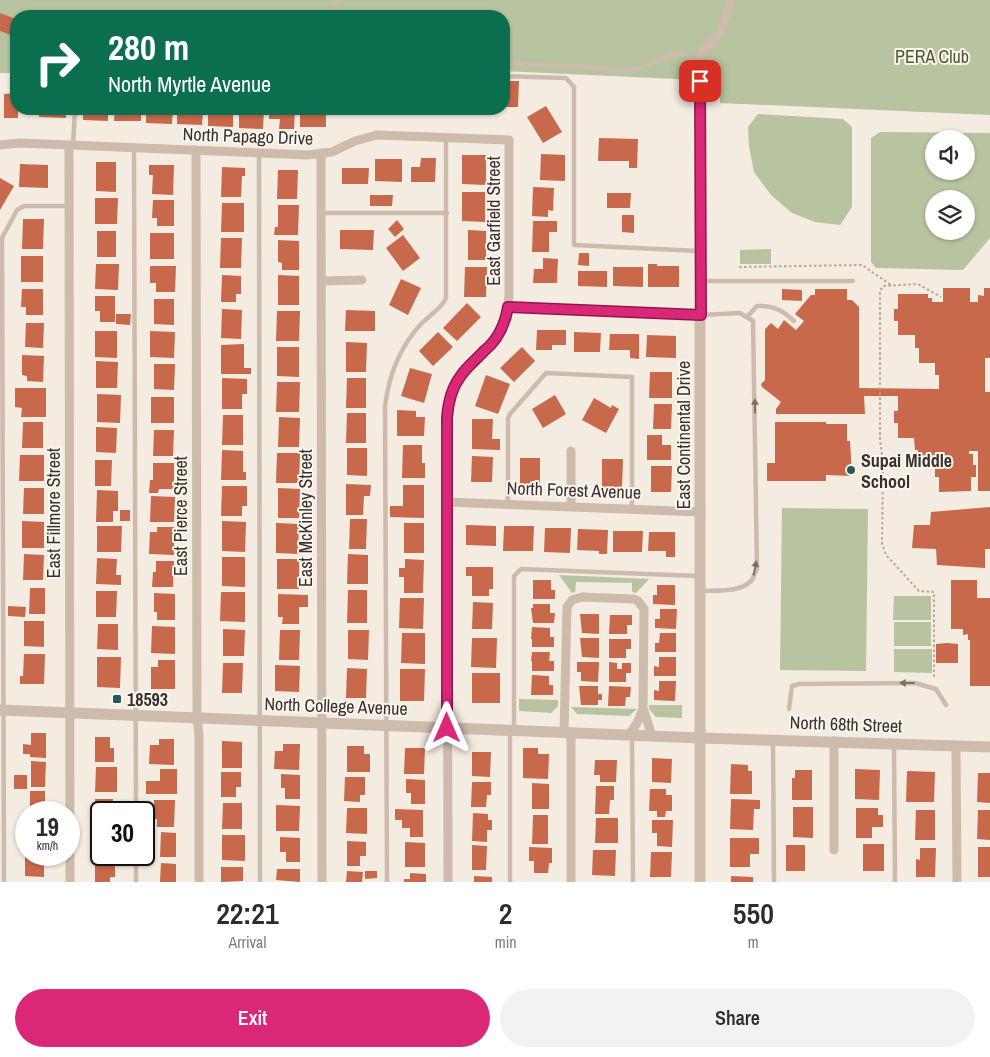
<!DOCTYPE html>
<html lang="en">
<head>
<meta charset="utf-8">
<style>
  body { margin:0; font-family:"Archivo Narrow",sans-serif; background:#f2f2f3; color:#2b2b33; height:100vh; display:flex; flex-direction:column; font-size:19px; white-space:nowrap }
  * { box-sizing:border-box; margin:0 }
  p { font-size:16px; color:#7c7c81 }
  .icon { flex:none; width:28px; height:28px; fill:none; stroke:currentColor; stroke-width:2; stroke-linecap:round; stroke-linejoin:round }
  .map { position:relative; height:882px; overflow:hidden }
  .panel { display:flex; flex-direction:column; background:#fff; flex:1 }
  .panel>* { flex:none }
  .top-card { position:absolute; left:10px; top:10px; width:500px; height:105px; border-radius:20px; box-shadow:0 1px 4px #0004; background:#0b6e4f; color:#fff; overflow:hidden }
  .fabs { position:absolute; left:925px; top:130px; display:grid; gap:10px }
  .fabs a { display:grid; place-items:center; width:50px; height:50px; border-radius:50%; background:#fff; box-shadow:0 1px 4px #0004; font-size:25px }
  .speed { position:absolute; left:15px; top:801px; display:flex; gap:10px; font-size:25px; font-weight:700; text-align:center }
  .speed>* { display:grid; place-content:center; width:65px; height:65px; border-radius:50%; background:#fff; box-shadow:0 1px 4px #0004; line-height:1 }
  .speed small { font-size:12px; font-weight:400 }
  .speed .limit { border:2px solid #111; border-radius:8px; background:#fff; color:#111 }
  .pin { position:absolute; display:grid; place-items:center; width:42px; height:42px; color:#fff; margin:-21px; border-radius:10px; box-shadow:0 2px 8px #0006 }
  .me { position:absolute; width:55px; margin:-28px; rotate:0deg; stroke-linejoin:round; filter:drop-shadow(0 0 4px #0008) }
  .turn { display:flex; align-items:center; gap:18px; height:105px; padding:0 15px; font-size:22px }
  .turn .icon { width:65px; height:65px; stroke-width:2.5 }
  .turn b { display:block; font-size:35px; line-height:42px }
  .eta { display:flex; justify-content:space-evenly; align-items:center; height:85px; text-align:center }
  .eta b { font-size:30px; font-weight:600; line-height:35px }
  .primary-button { display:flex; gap:10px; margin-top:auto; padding:10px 15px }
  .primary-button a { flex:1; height:58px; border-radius:30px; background:#db2777; color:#fff; font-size:20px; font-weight:600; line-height:58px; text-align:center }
  .primary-button a+a { background:#f2f2f3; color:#2b2b33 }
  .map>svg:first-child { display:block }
</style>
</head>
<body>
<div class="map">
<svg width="990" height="882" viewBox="0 0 990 882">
  <rect width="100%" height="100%" fill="#f4ebe1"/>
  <path fill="#b8c4a0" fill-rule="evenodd" d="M0,0H990V115L720,103L719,81L504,71V16H16V73H0Z
    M758,114L843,119L852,127V207L840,225L815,222L792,213L771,195L754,172L749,146L748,127Z
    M880,132L990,133V238L963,270L876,268L871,262V138ZM934,139H966V171H934ZM934,199H966V231H934Z
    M771,249V264H740V250Z
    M782,508L868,509L866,671L780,670Z
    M559,575L649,579L636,593L632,592V583L576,582L575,592L572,593Z
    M894,596H931V620H893Z
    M894,622H931V646H894Z
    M894,649H932V673L894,672Z
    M519,699L558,700V706L551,713L519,711Z
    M649,705H682V718L656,717L649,709Z
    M571,707L637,709L629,716L577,714Z"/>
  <path fill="#c8694b" d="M0,13L16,19V37L0,31Z
    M504,81H519L518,107H504Z
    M16,93V109H18V118H4V94Z
    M546,106L562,132L543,143L527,117Z
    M39,109H66V118L39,117Z
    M83,109H108V121L83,120Z
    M115,109H141V121H114Z
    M146,109H173L172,124L146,123Z
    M177,109L203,111L202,125L177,124Z
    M208,109H233V127L208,126Z
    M269,109H295L294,129H279L280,119H269Z
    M300,109L326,110V127H300Z
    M339,109H371V111L339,112Z
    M411,109H441V111H411Z
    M448,109H478V112H448Z
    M239,110H264L263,129L239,128Z
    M599,138L638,139L637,168H629V161H598Z
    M541,154L565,155V181L540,180Z
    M462,155H486V185L462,184Z
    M421,158H436L435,182H411V167H420Z
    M375,159H402V182L375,181Z
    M96,162H116V192L96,191Z
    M20,164L48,165V188L19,187Z
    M149,165H174L173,195L152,194L153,175H149Z
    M222,167L245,168V176H242L241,197H221Z
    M342,168H369L368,184H342Z
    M278,170H298L297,199H277Z
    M0,178L14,186L0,210Z
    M533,187L554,188L553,211L548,210V217L532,216Z
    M462,192H485V222L462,221Z
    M607,193H631L630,208H607Z
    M370,195H393L392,206H370Z
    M95,198H118L117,224H95Z
    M153,200H174V226H157V218H152Z
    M222,203H244V232H221Z
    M278,205H299L298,235H274L275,227H278Z
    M622,215H634V233L622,232Z
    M23,219H44L43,249H22Z
    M397,220L404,229L395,237L388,229Z
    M533,221H557V232H549V252H532Z
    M340,230H374L373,250L340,249Z
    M468,230L486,231V260H468Z
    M97,231H116V257H97Z
    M150,233H174V259H150Z
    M403,235L420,258L403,271L386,248Z
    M221,238H242L241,268H220Z
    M278,240L299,241V270H282V263L278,262Z
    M579,253H589V266L578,265Z
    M21,256H43V282H21Z
    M543,258L558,259L557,283H533L534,269H543Z
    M96,264H119L118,290L95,289Z
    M648,264H657V266H679V287H648Z
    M150,266H176L175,292H156V283H150Z
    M465,267H487L486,297H464Z
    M613,267H643V287L613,286Z
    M578,271H607V287L578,286Z
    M222,275L241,276V294H236V302H221Z
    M278,275L299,276V305H278Z
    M401,279L421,288L408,315L389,305Z
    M943,288H970V302H978V295L984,296V288H990V358H985V392H990V491H978V451H969V454H973V465H976V477H971V491L939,492V477H935V464L918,465V450H915L914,438H898V423H894V411H898V396H864L865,414H776V409L781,402L762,387L761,384L765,380V329L771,323L778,329L784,320L796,330L804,321L795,314L811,295H815V289H847V300H852L859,307V388L939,389V375H935V363H919V348H915V335H898V321H894V309H898V294H928V298H932V302H943Z
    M22,289H43V315H26V307H21Z
    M782,289L802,290V301L782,300Z
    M95,296H115V322H100V311H95Z
    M154,299H174V325L154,324Z
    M467,303L481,317L457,341L443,328Z
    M222,309L242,310L241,339L221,338Z
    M346,310L375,311V331H345Z
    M277,311H300L299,341H276Z
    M116,314H131L130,325L116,324Z
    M26,323H44L43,348L25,347Z
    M537,330H566V345H552V350H536Z
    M95,331H117V358L95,357Z
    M150,331L175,332L174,358L150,357Z
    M438,332L453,347L433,366L419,351Z
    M574,332L601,333L600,352H574Z
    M610,334H639V359L630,358V350H609Z
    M647,335L676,336V358L646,357Z
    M346,342L367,343L366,372H346Z
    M244,344V368H251V374H221V345Z
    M277,347H299V377L277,376Z
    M522,347L535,361L514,382L500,368Z
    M22,355L44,356L43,382L27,381V376L22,375Z
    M96,361L118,362L117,388H96Z
    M154,364H175L174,390L154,389Z
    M410,368L432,374L424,403L401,396Z
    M650,372H672V398H649Z
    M486,375L510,384L498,414L475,406Z
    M222,378L247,379V394H242V409H222Z
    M347,378H366V408H346Z
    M277,382H300L299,412H276Z
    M15,388H46V417H21L22,408L15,407Z
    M97,394L121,395L120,423L97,422Z
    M555,395L566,414L543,428L532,409Z
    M151,397H174V423H151Z
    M594,398L611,408L612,405L619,409L606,433L582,420Z
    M654,404H672L671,429H653Z
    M397,410L416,411V417H425L424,436H397Z
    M347,413H366V443H346Z
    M223,415H243V445H222Z
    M279,417L300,418L299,447H278Z
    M472,419H493L492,439H500V450L472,449Z
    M23,422H43V448H22Z
    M775,422H826V424H847V441H850L852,476L826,475V481H767V463H775Z
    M96,427L117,428L116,453L96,452Z
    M154,430H174L173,456H153Z
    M647,435H662V445H671V460H647Z
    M403,445H422V463H425V478H402Z
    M347,448H367V476L347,475Z
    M222,450L243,451V472H246V480H221Z
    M277,453H300L299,483H276Z
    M20,455H44V481H19Z
    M472,456L493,457L492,482H471Z
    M520,458H540V486L520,485Z
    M602,459H623L622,488H602Z
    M95,460H112L111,486H95Z
    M153,463H174V489H159L158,493H149L150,480H153Z
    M651,466H672L671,492H651Z
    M346,484L371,485L370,496H364L363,515H346Z
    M403,485H424V518L390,517V506H403Z
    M222,486H247V506H242V516H221Z
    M24,488H44V514H23Z
    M278,488L300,489L299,518H278Z
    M97,490L118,491V511H113V522H96Z
    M151,496L175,497L174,522H150Z
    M990,507V549H985V568L937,565L936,549L912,548L914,525H930L931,512Z
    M120,510H130V521H120Z
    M350,519H367L366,549H349Z
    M22,521L44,522V548H22Z
    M222,521L246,522L245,552L222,551Z
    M276,523L299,524L298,554L276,553Z
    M404,523H424V553H404Z
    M466,525L496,526V546L466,545Z
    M97,526H122L121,552H97Z
    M504,526H534L533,551H503Z
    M157,527H174V555L149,554L150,532H157Z
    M545,528H571L570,553L544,552Z
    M578,529L608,530L607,554H599V551L577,550Z
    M613,531H643L642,552H613Z
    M649,532H675V557H666V551H648Z
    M24,554L44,555L43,580H23Z
    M348,554L368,555V584H347Z
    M222,557H245V587L222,586Z
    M97,558L117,559L116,575H121V585L96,584Z
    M277,559H299V589H277Z
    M405,559L424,560L423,593H404V577H399V568H405Z
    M156,561H174L173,587H152L153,572H156Z
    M466,567H493V589H489V596H472V576H466Z
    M533,580H551V590H555V599H533Z
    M951,580H977V598H990V686H970V640H968V634L963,635V629H951Z
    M657,585H675V605L653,604V595H657Z
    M30,588H45V614H29Z
    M348,590H367V623H347Z
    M96,591H117L116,617H96Z
    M221,592H245V622L220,621Z
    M154,593L175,594V620H157V612H154Z
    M278,594L308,595V607H299V624H282L283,617H278Z
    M400,598H424L423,629L399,628Z
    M473,602L493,603L492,629H472Z
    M533,604H550V613H555L554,623H533L531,608H533Z
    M8,606L26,607L25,617L8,616Z
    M660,609H677L676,629L655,628V619H660Z
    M580,614H599V634L582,633Z
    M610,615H632V625H627V634H609Z
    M24,621H44V647L24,646Z
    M98,624H118V650L97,649Z
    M152,626L175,627V654L151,653Z
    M532,627L550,628V637H554V647H532V639H531Z
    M223,629L245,630L244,656H223Z
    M280,630H300L299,660H279Z
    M348,630H369L368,660L348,659Z
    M402,633H425V664L401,663Z
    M660,633H676V652H655V643H659Z
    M472,638H497L496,668L471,667Z
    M580,638H599V658L582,657Z
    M609,639H631V649H626V658H609Z
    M947,643L958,644V663H936V644Z
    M532,652H550L549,661H554V671H532V661H531Z
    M24,654H45L44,684H20V676H23Z
    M97,657H121L120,688L97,687Z
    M659,657H676V676H654V666L659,667Z
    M158,660H175V689H151V667H158Z
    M577,662H599L598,682L581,681V672H577Z
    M609,662L617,663V669H622V663H631V673H626V682H609Z
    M223,663H243L242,693H222Z
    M275,665L300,666L299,692L275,691Z
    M347,668L367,669L366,698H346Z
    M400,669H425L424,701H400Z
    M472,673H500V703H472Z
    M532,675L549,676V685H553V695H531Z
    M659,681H676L675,701L654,700V690L659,691Z
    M579,686H598V694H602V700H598V705H581Z
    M609,686L631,687L630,697H626L625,706H608Z
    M31,733H46V758L30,757V754H23V744L31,745Z
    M95,737H110V748H114V762H95Z
    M159,739H174V765L149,764L150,745H159Z
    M222,741L242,742V768H222Z
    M283,744H300L299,770L274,769L275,751H283Z
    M347,746H364V754H370V772H347Z
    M405,748H425L424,774H404Z
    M523,748H538V754H549L548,779L523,778Z
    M472,752H491L490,777L472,776Z
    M652,758L672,759L671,783L652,782Z
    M595,760H617L616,782H600V775H594Z
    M31,761L46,762L45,787H31Z
    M731,764L748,765V771H752V794H730Z
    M96,767H117V792H95Z
    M160,769H177V794H146V781H160Z
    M855,769L880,770L879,800L855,799Z
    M795,770H812V800H792V778H795Z
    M907,771L935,772L934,802H906Z
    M221,772H241V787H236V797H221Z
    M978,773H990V803L977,802Z
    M281,774L300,775V799H285V788H281Z
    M14,775H27V789H14Z
    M345,777H365V795H360V802L344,801Z
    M406,779L425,780V804H411V793H406Z
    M472,782H491V795H487L486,807H471Z
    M532,783L549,784V809H532Z
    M596,786H614V800H610L609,814H595Z
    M650,789H666V795H672V811H666L665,817H657V811H649Z
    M30,791H45V812H30Z
    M95,799H113L112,812H101V824H95Z
    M731,799L760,800V809H754L753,830L730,829Z
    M154,800H175L174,827H157V819H154Z
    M223,803H242V829H222Z
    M276,805L300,806L299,831H276Z
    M793,807H813V838L793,837Z
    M347,808H367V834L346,833Z
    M856,808H878V815H883V827H872V838H856Z
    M395,809L423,810V837H410V828H402V820H395Z
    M916,810H935V840H915Z
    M978,810H990V840L977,839Z
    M473,813L488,814V820H492V830H487V842L472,841Z
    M533,815H548V844H532Z
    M596,818H618V843H595Z
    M652,820H673L672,847L657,846V833H652Z
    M21,821H26V840H20Z
    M96,830H101V856H95Z
    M161,832L176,833V857H160Z
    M222,835H245V861L222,860Z
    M280,837L300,838V862H286V852H280Z
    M730,838H759V854H750V867H730Z
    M347,841L366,842V856H360V866H347Z
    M405,842L425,843V867H405Z
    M863,844H884V871H863Z
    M472,845L487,846L486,870H472Z
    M786,845H805V871H786Z
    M529,847L552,848V863H549L548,873H534V861H529Z
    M978,847H990V877H978Z
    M920,848H936L935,877H916V859L920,860Z
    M593,850H616L615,876L592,875Z
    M651,852H672L671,877H650Z
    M25,855H44V877L25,876Z
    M95,862H115V877H110V882H95Z
    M161,863L176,864V882H160Z
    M221,867H243V881L221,882Z
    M277,869H300V882L276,880Z
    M347,871L363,872L362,882H346Z
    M365,871H377V878L365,879Z
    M410,873L426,874V882H404V879H410Z
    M474,876L492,877V882H474Z
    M731,876L753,877V882H731Z"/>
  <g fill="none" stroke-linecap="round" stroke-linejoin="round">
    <path stroke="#b9a596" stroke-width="2" stroke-dasharray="2.5 2.5" stroke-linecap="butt" d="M739,267L862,265L891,285
      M934,677V592L919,591L886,555L882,544L883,462L880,440V291L883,286L918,284L941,297"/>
    <path stroke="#cdbbac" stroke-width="4.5" d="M331,14L347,12L361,16
      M330,15L337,0
      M504,63L636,70L675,53L699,57
      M504,76L566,78L574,87V245L699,251
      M73,145L75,109
      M134,148L136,812
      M259,153L260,882
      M321,213H447
      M702,281H853
      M701,315L740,313L753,321L757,569C755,572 754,577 752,580C741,593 716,590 701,591
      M747,317L757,306C773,305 782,310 794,321
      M508,504V418L510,414L546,373L632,377V509
      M789,709L792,686L799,684L915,683L936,689L946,705
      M514,729V576L521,569L698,576
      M632,736L633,882
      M773,741L774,882
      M894,746L895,882
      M136,855V882
      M4,882L2,238L17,210L24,206H69
      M387,882L385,406C389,375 400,346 422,323C430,315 442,308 446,298V137
      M510,882V731"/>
    <path stroke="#cdbbac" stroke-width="9" d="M698,73C697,43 710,52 721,30C726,21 728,10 731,0
      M0,145L20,143L308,155L332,152L355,141L377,135L509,140V295C508,316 501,336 485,351C477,359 468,365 461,375C452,388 448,403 447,418L448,882
      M69,145L70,882
      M196,150L197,717L199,736V882
      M321,155L322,882
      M321,281L362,280
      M508,307L701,315
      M447,502L701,512
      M571,506V451
      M564,732L567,607L572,600L582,597L634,599L638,601L644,609L643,708L652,736
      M629,735L637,723L643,709
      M834,741V850
      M956,746L957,882
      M571,882V732"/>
    <path stroke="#cdbbac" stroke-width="11" d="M698,73L700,81V882
      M0,710L701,738L990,747"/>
  </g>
  <defs><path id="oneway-solid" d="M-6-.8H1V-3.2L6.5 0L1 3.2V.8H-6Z" transform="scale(1.25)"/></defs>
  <g fill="#7d6f65">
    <use href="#oneway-solid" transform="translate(755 406) rotate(-91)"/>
    <use href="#oneway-solid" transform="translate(755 568) rotate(-79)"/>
    <use href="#oneway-solid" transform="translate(907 683) rotate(-180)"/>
  </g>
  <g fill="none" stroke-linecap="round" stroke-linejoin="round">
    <defs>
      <path id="route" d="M447,728V418C448,404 451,389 460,377C466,367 476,360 484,351C498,340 505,324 508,307L701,315L700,81"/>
    </defs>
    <use href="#route" stroke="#8e194d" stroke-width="12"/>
    <use href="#route" stroke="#db2777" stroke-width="9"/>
  </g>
  <g fill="#1f5a5e" stroke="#fbf5ee" stroke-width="2">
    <circle cx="851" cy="470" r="5"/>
    <rect x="112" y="694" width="10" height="10" rx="2.5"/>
  </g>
  <g text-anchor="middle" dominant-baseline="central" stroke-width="4" stroke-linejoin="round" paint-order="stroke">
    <g font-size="18" fill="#4a5a2e" stroke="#fbf5ee">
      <text x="932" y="56">PERA Club</text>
    </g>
    <g font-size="18" fill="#3b302b" stroke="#fbf5ee">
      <text transform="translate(248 136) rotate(2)">North Papago Drive</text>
      <text transform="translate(493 221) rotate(-90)">East Garfield Street</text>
      <text transform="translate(683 435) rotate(-90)">East Continental Drive</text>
      <text transform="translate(574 490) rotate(2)">North Forest Avenue</text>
      <text transform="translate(53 513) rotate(-90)">East Fillmore Street</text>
      <text transform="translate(180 516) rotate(-90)">East Pierce Street</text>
      <text transform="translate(305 518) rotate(-90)">East McKinley Street</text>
      <text transform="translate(336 706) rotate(2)">North College Avenue</text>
      <text transform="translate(846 724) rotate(2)">North 68th Street</text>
    </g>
    <g font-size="18" font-weight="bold" fill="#3b302b" stroke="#fbf5ee" text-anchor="start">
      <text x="861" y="460">Supai Middle<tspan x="861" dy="21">School</tspan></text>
      <text x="127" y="699">18593</text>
    </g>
  </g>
</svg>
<div class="fabs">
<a><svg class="icon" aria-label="sound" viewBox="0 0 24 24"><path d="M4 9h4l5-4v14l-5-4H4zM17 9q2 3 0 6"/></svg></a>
<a><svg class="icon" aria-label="layers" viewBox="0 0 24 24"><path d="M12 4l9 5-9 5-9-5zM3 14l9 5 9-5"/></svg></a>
</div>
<div class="speed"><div>19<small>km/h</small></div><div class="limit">30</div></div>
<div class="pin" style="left:700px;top:81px;background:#d93025"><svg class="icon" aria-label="arrive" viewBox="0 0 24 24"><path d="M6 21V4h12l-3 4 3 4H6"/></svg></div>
<svg class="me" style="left:447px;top:728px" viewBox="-20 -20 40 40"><path d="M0-17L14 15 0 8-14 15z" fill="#db2777" stroke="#fff" stroke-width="4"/></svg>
<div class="top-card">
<div class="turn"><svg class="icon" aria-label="right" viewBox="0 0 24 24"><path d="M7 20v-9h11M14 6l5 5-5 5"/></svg><div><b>280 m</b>North Myrtle Avenue</div></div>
</div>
</div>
<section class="panel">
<div class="eta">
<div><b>22:21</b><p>Arrival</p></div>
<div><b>2</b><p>min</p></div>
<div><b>550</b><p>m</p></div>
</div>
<div class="primary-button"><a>Exit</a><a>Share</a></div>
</section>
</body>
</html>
